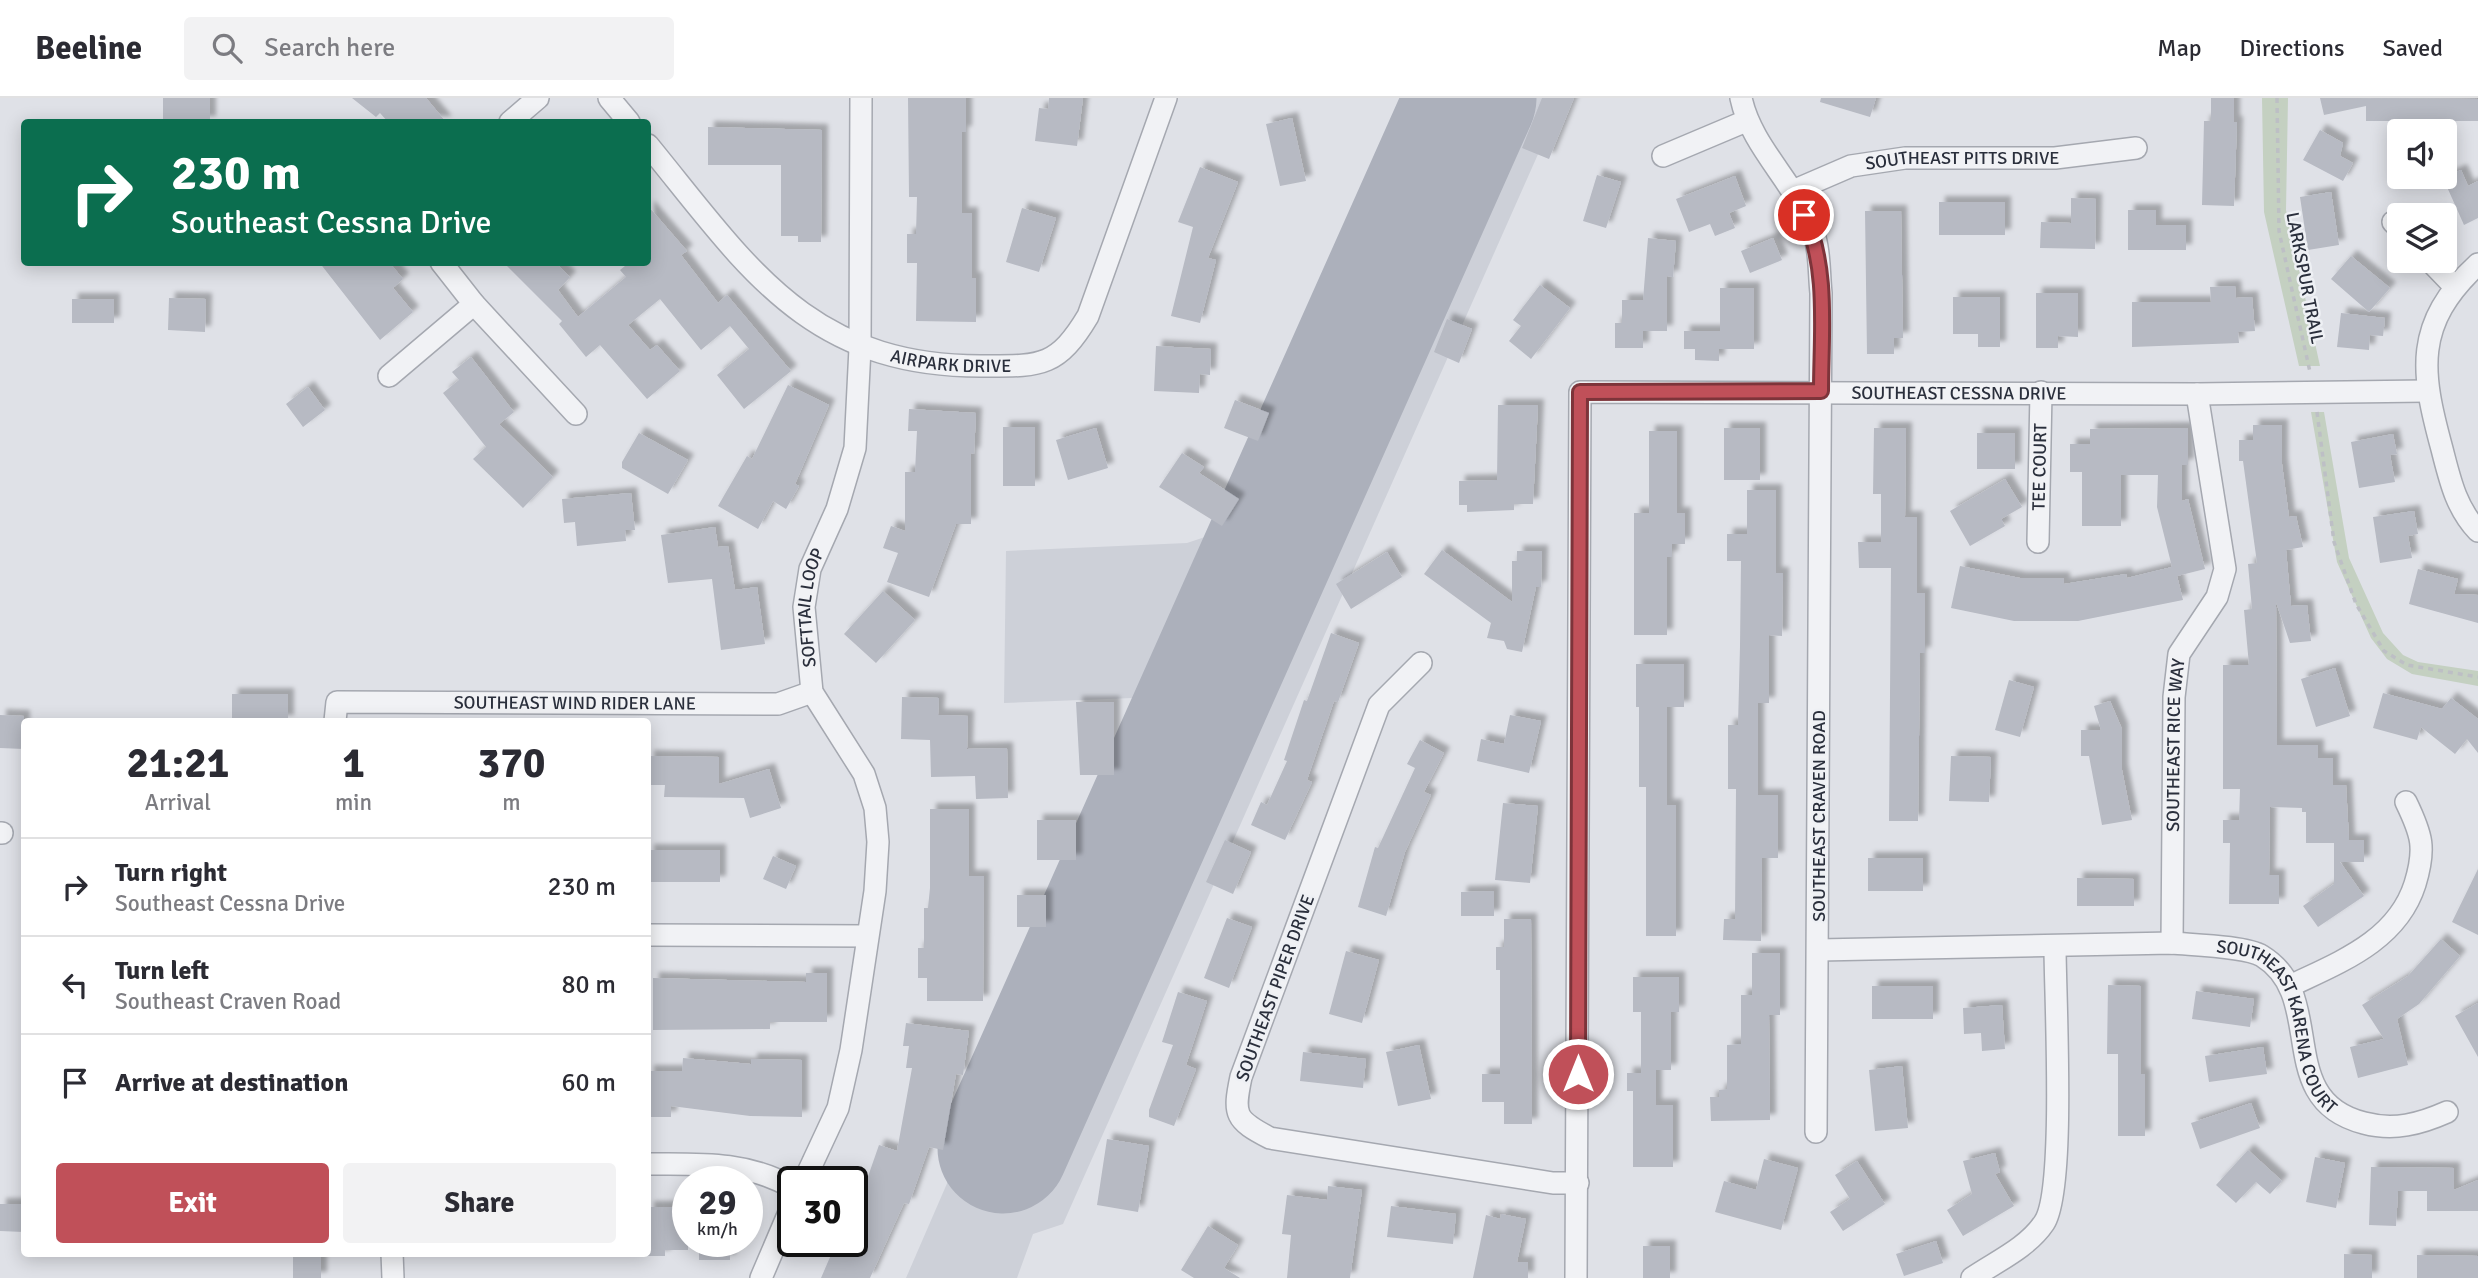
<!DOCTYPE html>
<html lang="en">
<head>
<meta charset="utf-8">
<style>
  body { margin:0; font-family:Signika,sans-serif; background:#f2f2f3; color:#2b2b33; height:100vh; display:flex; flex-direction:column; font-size:26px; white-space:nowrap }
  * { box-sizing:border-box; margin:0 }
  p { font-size:23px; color:#7c7c81 }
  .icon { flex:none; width:38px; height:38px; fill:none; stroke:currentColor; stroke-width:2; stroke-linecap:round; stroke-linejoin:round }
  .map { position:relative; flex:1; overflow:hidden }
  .drawer { position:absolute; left:21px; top:620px; width:630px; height:539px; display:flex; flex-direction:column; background:#fff; border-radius:7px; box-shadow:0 4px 18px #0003 }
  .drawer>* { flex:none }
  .guide { position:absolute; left:21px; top:21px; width:630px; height:147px; border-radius:7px; box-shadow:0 4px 18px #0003; background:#0b6e4f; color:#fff; overflow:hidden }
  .buttons { position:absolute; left:2387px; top:21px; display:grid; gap:14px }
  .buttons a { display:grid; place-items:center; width:70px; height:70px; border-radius:7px; background:#fff; box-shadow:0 4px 18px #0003; font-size:35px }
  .speed { position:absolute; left:672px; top:1068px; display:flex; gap:14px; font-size:35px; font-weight:700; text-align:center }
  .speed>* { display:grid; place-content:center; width:91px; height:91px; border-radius:50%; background:#fff; box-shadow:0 4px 18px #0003; line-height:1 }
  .speed small { font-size:18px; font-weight:400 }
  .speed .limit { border:4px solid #111; border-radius:10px; background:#fff; color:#111 }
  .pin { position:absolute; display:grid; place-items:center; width:60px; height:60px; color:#fff; margin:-30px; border:4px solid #fff; border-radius:50%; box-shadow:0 2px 7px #0007 }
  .me { position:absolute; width:77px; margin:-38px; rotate:0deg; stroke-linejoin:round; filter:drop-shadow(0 0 5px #0008) }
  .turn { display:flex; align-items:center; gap:24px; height:147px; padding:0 35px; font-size:32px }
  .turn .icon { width:91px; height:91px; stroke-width:2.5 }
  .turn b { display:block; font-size:49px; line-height:60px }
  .eta { display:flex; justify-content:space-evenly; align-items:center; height:119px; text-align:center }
  .eta b { font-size:42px; font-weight:700; line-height:49px }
  .primary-button { display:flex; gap:14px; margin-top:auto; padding:14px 35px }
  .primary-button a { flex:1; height:80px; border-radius:7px; background:#c05059; color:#fff; font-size:28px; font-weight:700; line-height:80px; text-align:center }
  .primary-button a+a { background:#f2f2f3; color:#2b2b33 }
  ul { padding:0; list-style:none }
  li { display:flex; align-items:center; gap:21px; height:98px; padding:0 35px; border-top:2px solid #e1e1e2 }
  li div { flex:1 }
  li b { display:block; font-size:26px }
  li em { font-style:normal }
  header { display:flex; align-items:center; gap:42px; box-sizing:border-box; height:98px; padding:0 35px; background:#fff; border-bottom:2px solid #e1e1e2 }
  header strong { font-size:33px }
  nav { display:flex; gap:38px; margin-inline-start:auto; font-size:24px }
  .search { width:490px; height:63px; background:#f2f2f3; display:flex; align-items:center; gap:18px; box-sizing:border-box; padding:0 24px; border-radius:7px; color:#7c7c81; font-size:26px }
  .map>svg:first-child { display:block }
</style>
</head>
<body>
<header>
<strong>Beeline</strong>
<div class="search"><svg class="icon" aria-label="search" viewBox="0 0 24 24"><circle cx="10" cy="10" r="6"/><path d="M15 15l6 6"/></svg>Search here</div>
<nav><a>Map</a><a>Directions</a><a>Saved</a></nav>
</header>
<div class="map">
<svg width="2478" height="1180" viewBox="0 0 2478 1180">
  <defs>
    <filter id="shadow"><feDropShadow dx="6" dy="-6" stdDeviation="2" flood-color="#0004"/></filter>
  </defs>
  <rect width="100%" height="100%" fill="#dfe1e7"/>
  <path fill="#cdd0d8" d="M1420,0H1563L1063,1126L1033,1136L1017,1180H906L1158,599L1004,605L1006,453L1187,445L1211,437L1230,422L1240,408Z"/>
  <path fill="#c4d0c1" d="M2262,0H2288L2286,112L2320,268H2299L2264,114Z
    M2311,314H2324L2349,460L2383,535L2403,557L2418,564L2478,573V588L2412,576L2387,561L2371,540L2337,464Z"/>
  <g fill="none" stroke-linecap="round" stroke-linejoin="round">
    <path stroke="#acb0bb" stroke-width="131" d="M1003,1050L1471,0"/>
  </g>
  <path fill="#b7bac3" filter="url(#shadow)" d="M163,0H210V24H163Z
    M352,0H426L446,24H388L380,15L376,19Z
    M908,0H966V34H962V115H972V180H976V224L916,223L917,165H907V136H916L917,99H909Z
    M1049,0H1083L1077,48L1035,43L1039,10L1048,11Z
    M1542,0H1574L1549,61L1522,50Z
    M1821,0H1876L1870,19L1820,4Z
    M2211,0H2234V24H2237L2234,108L2202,107L2204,23H2211Z
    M2320,0L2478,1V23H2447V33H2391V23H2366V8L2324,17Z
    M1292,20L1306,83L1280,88L1266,26Z
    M708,29L822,32L821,144H798V138H781V67H708Z
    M2320,32L2343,45L2340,58L2353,65L2343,83L2303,62Z
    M1200,69L1238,84L1208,160L1216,162L1200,225L1171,218L1193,129L1178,124Z
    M2461,72L2468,88L2478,83V120L2464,127L2443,80Z
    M1597,77L1621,84L1606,130L1583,123Z
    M1735,78L1746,108L1729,115L1735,130L1715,138L1710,126L1689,134L1676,101Z
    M2331,94L2339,147L2308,152L2300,99Z
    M2071,100L2096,101L2095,151L2040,150L2041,124L2071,125Z
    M1939,104H2005V137H1939Z
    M648,108L687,153L681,157L718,205L727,197L791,273L744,311L717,277L749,251L730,228L701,252L660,201L628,227L650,252L657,247L680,273L647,301L600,247L586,259L559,226L562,223L503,164H555L570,179L558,192L578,219L626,179L620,172L630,164H648Z
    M1022,110L1056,120L1039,174L1006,164Z
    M2128,112H2156V127H2186V152H2128Z
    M1865,113H1901L1903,240H1894V256H1867Z
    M1648,140L1676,143L1673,179L1667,178V233H1643V250H1615V225H1622V202H1643Z
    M1773,140L1782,162L1750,175L1741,153Z
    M2351,158L2390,190L2369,214L2331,181Z
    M319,164H389L403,181L393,190L413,214L380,242Z
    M1540,187L1570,210L1531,261L1509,243L1521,228L1513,222Z
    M2235,188L2236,200L2252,199L2255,233L2238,234L2239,245L2132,249V204H2211L2210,189Z
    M1720,190H1754V251H1719V263L1695,262V251H1684V233H1720Z
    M2036,195H2078V239L2058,238V250H2036Z
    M1953,199H2000V249H1978V236H1953Z
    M169,200L206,201L205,234L168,232Z
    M72,201H114V225H72Z
    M2341,215L2385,220L2383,238L2370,237L2369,252L2337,249Z
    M1447,221L1472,231L1459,265L1434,254Z
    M1156,248L1211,251L1210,277L1200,276L1199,295L1154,293Z
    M471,259L514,314L499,326L553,379L523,410L473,361L486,349L443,295L459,282L452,274Z
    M788,287L829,307L795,386L799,388L786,411L773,403L758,431L718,408L747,358L752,361Z
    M308,289L325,312L303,329L286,306Z
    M1235,302L1269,315L1258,343L1224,330Z
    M1498,307H1538L1533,406H1514V412L1467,414V407H1459V383L1497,382Z
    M909,311L976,315L974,356L971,355V426H956L929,499L887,484L898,455L883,450L891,428L905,433V374H915L917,333H908Z
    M2253,327H2282V366L2289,419L2296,418L2303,449L2286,452L2291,508L2307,507L2311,543L2290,545L2276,504L2277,647H2318V660H2333V687H2346L2349,742H2364V764H2340L2364,798L2318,829L2303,808L2334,786V745H2306V714H2302V710L2270,709L2269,777H2279V806H2229L2230,745H2223V722H2239L2240,691H2223V567H2249L2244,512L2252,511L2248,466L2257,465L2243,363H2239V342H2253Z
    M1003,329H1035V388H1003Z
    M1096,330L1108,370L1068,382L1056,342Z
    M1724,330H1760V382H1724Z
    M1874,330H1906L1905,419H1917V495H1925V555H1920L1918,723H1889L1891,470H1859L1858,444H1881V396H1873Z
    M2188,330V367H2182V403L2188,401L2205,471L2177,478L2183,502L2078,523H2014L1951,510L1960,468L2020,480H2064V486L2126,476L2127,480L2172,469L2157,409L2158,377H2121V428H2082V374H2070V346H2090V331Z
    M1649,333H1677V415H1685V446H1672V459H1667V537H1634V415H1649Z
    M639,335L688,362L668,396L622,370V364Z
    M1977,335H2015V371H1977Z
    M2393,336L2397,356L2390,357L2395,384L2359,390L2351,344Z
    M1182,355L1204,369L1199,375L1239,401L1222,428L1159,389Z
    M2005,381L2022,409L2001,421L2005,428L1970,448L1950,413Z
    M1747,392H1776V475H1783L1782,538L1769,537V605H1758V697H1778V760H1762L1761,843L1723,842L1724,821H1735L1736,691H1728V627H1738L1740,548L1741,463H1727V436H1747Z
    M631,395L635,432H625L626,443L577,448L575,424L564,425L562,401Z
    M2414,413L2418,436L2408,438L2412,460L2380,465L2373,419Z
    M715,429L718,449L728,448L735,492L757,489L765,546L721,552L712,481L668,485L661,437Z
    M1442,452L1512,504V463H1517V453H1542L1541,489H1536L1522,554L1507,551L1504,543L1487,540L1491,525L1424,476Z
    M1387,454L1402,479L1351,511L1336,486Z
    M2418,471L2458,481L2454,496L2478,497V525L2409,506Z
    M883,493L915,522L876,565L844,536Z
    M1331,535L1359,545L1338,604L1334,603L1307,682L1312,684L1285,742L1251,727L1261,704L1267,707L1287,663L1284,662L1304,602L1307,603Z
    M1636,566H1684V609H1667V707H1676V838H1646V689H1639V609H1636Z
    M2335,570L2350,618L2316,629L2301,581Z
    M2009,582L2034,589L2020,639L1995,632Z
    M2383,595L2442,611L2451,600L2478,621V655L2467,641L2455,656L2421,629L2417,642L2373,630Z
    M232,596H288V623H232Z
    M902,599L939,600L938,617L968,618L967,651L1007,650L1008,700L976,701L975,678L931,679L930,642L901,641Z
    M2110,603L2122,631V672L2132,722L2102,727L2089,658H2081V632H2101L2094,608Z
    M1076,604H1114V677H1080Z
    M0,617L24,618V651L0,650Z
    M1510,617L1541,623L1529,675L1477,663L1481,641L1504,646Z
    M1420,642L1444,655L1424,694L1431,697L1405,754L1386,818L1358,809L1375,749L1378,750L1415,670L1407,666Z
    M648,658L719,659V686L769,671L781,710L750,720L744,700L664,699L665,687H648Z
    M1951,658L1991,659L1989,704L1949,703Z
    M1503,705L1538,708L1530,785L1495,782Z
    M930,711H969V778H984L983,903H927V880H918V850H924V810H928L930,790Z
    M1037,722H1076V762H1037Z
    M1225,742L1251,754L1233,796L1206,784Z
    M648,752H720V784H648Z
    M773,758L796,768L786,791L763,781Z
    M1868,760H1923V793H1868Z
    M2478,771V837L2452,824Z
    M2077,780L2134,781V808H2077Z
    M1494,793V818H1461V794Z
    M1017,797H1046V829H1017Z
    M1227,820L1252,829L1229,890L1204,880Z
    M1504,821H1531L1532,1026H1504V1004H1482V976H1500V872H1496V849H1504Z
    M2441,841L2460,858L2419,906L2397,921L2408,967L2358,980L2350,949L2384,941L2362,907L2408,878Z
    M1346,853L1379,862L1362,925L1329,916Z
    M1752,855H1780V917H1769L1770,1022L1711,1023L1710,999H1719V992L1727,991V947L1741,946V897H1752Z
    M806,875H827V924H770V931L653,932V880L806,884Z
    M1633,879H1679V914H1671V972H1656V1007H1673V1069H1633V993H1627V975H1641V914H1633Z
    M2108,887L2141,888V976H2145V1038H2118V956H2107Z
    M1872,888H1933V921H1872Z
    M2196,893L2254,901L2250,929L2192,921Z
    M1178,894L1207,903L1186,967L1196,971L1174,1028L1149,1019V1012L1173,947L1162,944Z
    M2478,905V959L2455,918Z
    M2002,907L2005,951L1982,953L1981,935L1964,936L1963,910Z
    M906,925L969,933L963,977L956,976L943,1052L929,1049L909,1106L904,1105L870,1180H821L837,1143H852V1108L857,1110L879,1047L897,1053L912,970H906L909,948H903Z
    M1419,947L1431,1001L1398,1008L1386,954Z
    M2263,949L2267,976L2209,984L2205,958Z
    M1303,954L1366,961L1363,990L1300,983Z
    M683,960L751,966V961L802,962V1019L750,1018L671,1008V1019H648V973H682Z
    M1902,968L1908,1030L1875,1033L1869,972Z
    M2251,1005L2260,1030L2200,1051L2191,1025Z
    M1107,1041L1149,1048L1138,1114L1097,1107Z
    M2248,1052L2282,1083L2270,1096L2256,1084L2236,1105L2216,1087Z
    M1995,1055L2000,1074L1995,1076L2014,1108L1963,1138L1947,1112L1972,1096L1963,1063Z
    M2315,1059L2345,1065L2336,1110L2306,1104Z
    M1764,1061L1798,1070L1781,1132L1715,1114L1724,1083L1756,1092Z
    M1857,1063L1885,1106L1843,1133L1830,1114L1850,1101L1835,1077Z
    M2371,1069L2454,1070V1092L2478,1082V1113H2427V1093H2398L2396,1128L2369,1127Z
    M1328,1088L1362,1092L1350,1180H1287L1291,1137L1282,1136L1287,1097L1327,1102Z
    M0,1106H24V1134L0,1133Z
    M1391,1108L1456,1116L1453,1146L1387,1139Z
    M648,1109H688V1152H665V1158H648Z
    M1501,1116L1526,1121L1517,1164H1528V1180H1473L1486,1117L1500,1121Z
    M1208,1128L1238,1147L1224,1170L1240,1180H1194L1181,1172Z
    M699,1143H730V1162H699Z
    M1936,1143L1943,1165L1904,1178L1896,1156Z
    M1643,1148H1670V1180H1643Z
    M293,1155H321V1180H293Z
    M2344,1156L2372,1157V1180H2344Z
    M2417,1157L2478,1158V1180H2417Z"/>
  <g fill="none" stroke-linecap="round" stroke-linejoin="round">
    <defs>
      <g id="street">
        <path d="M609,0L629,24"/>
        <path d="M1741,0C1752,52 1800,88 1815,140C1820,156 1819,177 1821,195L1816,1034"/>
        <path d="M510,24L538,0"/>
        <path id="s1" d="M648,47C747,168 808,269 983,268C1040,268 1057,270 1088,218L1166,0"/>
        <path d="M1663,58L1746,23"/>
        <path id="s2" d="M1793,93L1851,68L1905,60H2055L2136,50"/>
        <path d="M2393,124L2399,130"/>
        <path d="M2430,163L2455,189"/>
        <path d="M441,164L474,206L576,316"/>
        <path d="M2478,166C2413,226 2421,274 2442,351C2450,382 2456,410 2478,433"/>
        <path d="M389,278L474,206"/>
        <path id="s3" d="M2038,444L2041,294"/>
        <path d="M1421,565L1379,607L1241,979C1233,1017 1235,1022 1270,1040L1553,1085H1578"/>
        <path id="s4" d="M335,623L337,604L778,606L812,594"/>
        <path d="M0,735H2"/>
        <path d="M648,837L867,838"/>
        <path id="s5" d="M2172,845L2174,599L2179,556L2217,499L2225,471L2197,296"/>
        <path id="s6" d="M1819,852L2172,845C2193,847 2245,848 2262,858C2329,899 2272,1002 2364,1025C2394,1033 2420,1026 2447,1014"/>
        <path d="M2290,888C2340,864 2397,843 2415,786C2426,750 2422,737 2406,704"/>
        <path d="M648,1066C698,1066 748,1063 793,1090"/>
        <path id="s7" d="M804,1083L838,1010L851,952L875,793L878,744L875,710L864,676L812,594L804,509L810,471L837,411L855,350L860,250L861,0"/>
        <path d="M392,1155L393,1180"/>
        <path d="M761,1180L793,1105"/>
        <path id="s8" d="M1576,1180L1580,294L2197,296L2426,293"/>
        <path d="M1972,1180C1997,1163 2027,1150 2044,1125C2066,1093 2055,898 2055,849"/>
      </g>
    </defs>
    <use href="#street" stroke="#a5a8b0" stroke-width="24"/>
    <path stroke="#bdbfc5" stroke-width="3.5" stroke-dasharray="5 5" stroke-linecap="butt" d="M2277,0L2279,133L2310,274
      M2317,314L2334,444L2356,506L2384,553L2407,567L2478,579"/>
    <use href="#street" stroke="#f1f2f5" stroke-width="21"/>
  </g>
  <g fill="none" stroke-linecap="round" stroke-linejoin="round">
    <defs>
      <path id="route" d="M1578,976L1580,294L1821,293C1821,236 1829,169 1804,117"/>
    </defs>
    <use href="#route" stroke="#7d343a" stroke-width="18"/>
    <use href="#route" stroke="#c05059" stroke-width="12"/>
  </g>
  <g text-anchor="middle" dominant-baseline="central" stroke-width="5" stroke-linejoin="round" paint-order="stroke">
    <g font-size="18" fill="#2a2f3c" stroke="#eef0f4">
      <text stroke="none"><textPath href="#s2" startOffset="175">SOUTHEAST PITTS DRIVE</textPath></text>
      <text transform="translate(2305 180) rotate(79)">LARKSPUR TRAIL</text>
      <text stroke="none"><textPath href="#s1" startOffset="388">AIRPARK DRIVE</textPath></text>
      <text stroke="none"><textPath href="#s8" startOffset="1265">SOUTHEAST CESSNA DRIVE</textPath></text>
      <text stroke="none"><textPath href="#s3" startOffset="75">TEE COURT</textPath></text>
      <text stroke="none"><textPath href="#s7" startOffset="602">SOFTTAIL LOOP</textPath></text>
      <text stroke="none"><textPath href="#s4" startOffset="257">SOUTHEAST WIND RIDER LANE</textPath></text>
      <text stroke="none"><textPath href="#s5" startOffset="198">SOUTHEAST RICE WAY</textPath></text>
      <text transform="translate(1819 718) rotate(-90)">SOUTHEAST CRAVEN ROAD</text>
      <text transform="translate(1275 890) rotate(-70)">SOUTHEAST PIPER DRIVE</text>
      <text stroke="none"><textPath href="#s6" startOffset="509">SOUTHEAST KARENA COURT</textPath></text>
    </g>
  </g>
</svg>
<div class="buttons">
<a><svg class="icon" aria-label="sound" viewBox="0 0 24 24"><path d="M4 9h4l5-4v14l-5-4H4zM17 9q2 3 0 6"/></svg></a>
<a><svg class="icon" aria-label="layers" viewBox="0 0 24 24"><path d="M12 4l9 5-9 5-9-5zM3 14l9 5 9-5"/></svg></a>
</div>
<div class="speed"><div>29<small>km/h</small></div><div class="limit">30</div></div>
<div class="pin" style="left:1804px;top:117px;background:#d93025"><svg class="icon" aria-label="arrive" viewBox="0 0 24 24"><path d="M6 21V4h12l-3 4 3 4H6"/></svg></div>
<svg class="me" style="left:1578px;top:976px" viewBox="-20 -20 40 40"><circle r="17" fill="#c05059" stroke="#fff" stroke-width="3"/><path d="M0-11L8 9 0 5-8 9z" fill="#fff"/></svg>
<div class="guide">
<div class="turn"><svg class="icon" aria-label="right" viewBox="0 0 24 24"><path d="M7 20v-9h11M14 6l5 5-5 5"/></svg><div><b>230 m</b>Southeast Cessna Drive</div></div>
</div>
<section class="drawer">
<div class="eta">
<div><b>21:21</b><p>Arrival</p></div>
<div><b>1</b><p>min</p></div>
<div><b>370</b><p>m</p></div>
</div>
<ul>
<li><svg class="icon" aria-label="right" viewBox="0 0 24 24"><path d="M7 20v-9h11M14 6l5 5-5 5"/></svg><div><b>Turn right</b><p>Southeast Cessna Drive</p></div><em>230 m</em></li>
<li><svg class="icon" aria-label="left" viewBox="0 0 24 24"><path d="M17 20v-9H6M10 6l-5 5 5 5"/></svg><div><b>Turn left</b><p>Southeast Craven Road</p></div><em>80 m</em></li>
<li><svg class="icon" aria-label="arrive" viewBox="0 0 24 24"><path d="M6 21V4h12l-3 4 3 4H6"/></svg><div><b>Arrive at destination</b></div><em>60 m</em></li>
</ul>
<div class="primary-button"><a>Exit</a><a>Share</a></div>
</section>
</div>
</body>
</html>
